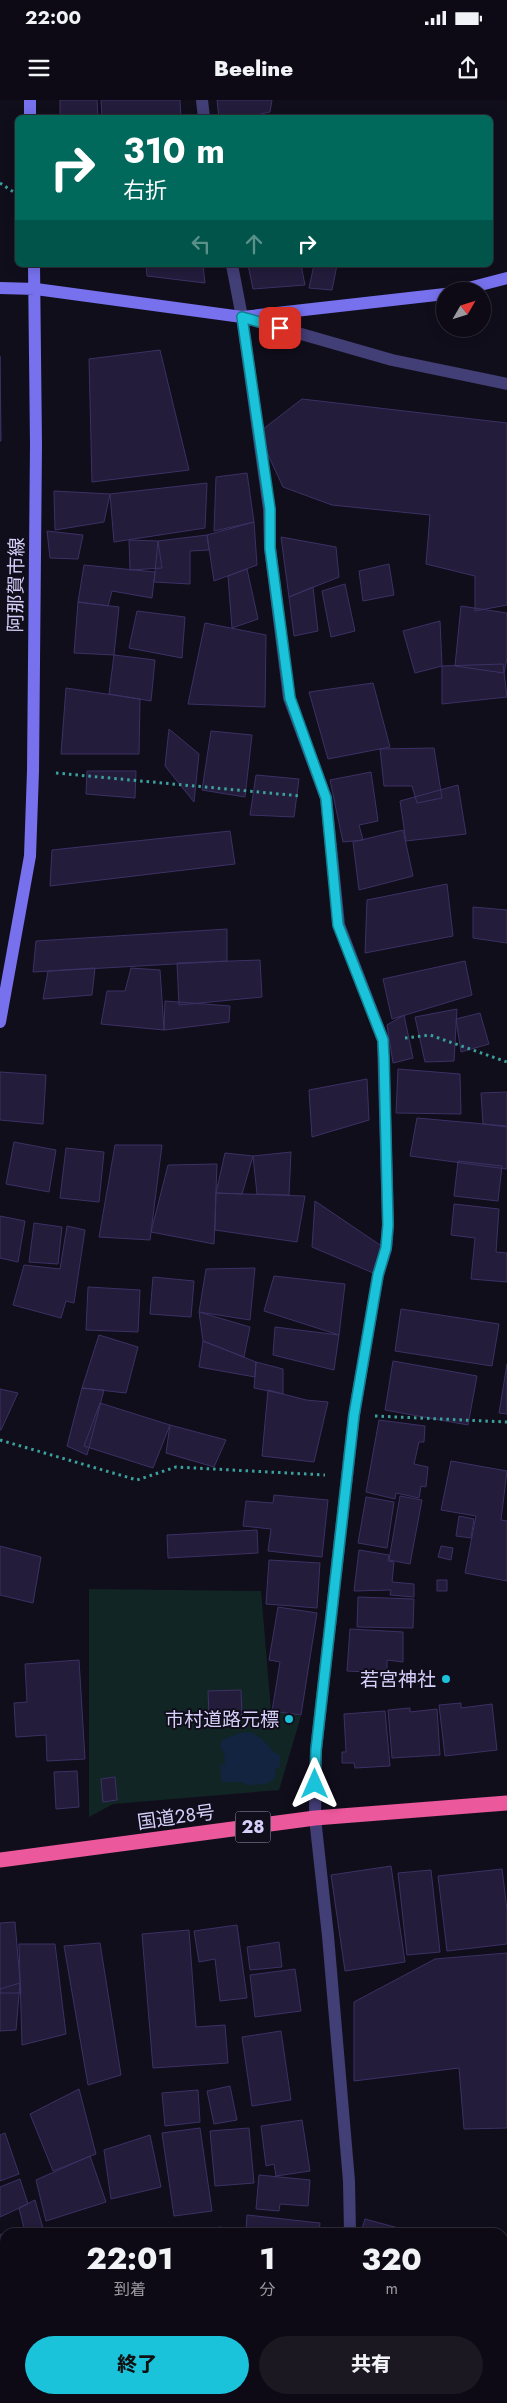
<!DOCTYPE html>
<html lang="ja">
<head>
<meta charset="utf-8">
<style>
  body { margin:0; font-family:Jost,"Noto Sans JP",sans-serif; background:#1b1822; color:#f1f3f6; height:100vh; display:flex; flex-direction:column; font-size:19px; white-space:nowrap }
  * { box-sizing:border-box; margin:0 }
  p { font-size:16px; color:#9a9aa0 }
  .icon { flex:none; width:28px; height:28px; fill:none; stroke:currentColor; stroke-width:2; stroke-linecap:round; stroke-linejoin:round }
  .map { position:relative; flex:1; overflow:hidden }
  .side { position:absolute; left:0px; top:2128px; width:508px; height:176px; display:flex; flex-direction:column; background:#0d0a15; border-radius:15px 15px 0 0; box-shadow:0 2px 12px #0003,0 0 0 1px #2d2b34 }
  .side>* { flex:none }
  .banner { position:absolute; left:15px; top:15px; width:478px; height:152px; border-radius:8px; box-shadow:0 2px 12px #0003,0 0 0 1px #2d2b34; background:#00695c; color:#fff; overflow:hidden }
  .needle { width:32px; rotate:51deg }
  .tools { position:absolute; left:436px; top:182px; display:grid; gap:10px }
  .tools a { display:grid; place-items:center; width:55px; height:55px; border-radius:50%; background:#0d0a15; box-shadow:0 2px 12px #0003,0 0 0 1px #2d2b34; font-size:25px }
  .pin { position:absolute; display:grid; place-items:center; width:42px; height:42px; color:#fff; margin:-21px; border-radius:10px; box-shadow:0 2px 8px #0006 }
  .me { position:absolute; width:55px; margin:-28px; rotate:0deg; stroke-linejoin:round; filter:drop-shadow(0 0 4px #0008) }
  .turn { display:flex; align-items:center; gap:18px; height:105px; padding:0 25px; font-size:22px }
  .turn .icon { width:65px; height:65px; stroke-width:2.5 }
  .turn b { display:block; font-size:35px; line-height:42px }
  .lanes { display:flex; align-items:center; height:48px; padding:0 25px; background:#0003; justify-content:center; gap:25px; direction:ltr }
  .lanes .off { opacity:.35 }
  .eta { display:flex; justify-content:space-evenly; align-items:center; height:85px; text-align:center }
  .eta b { font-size:30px; font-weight:800; line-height:35px }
  .button { display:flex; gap:10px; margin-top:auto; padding:10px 25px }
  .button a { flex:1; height:58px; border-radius:30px; background:#1ac2da; color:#111; font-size:20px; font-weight:800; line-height:58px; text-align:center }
  .button a+a { background:#1b1822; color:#f1f3f6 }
  .status { display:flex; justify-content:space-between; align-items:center; height:35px; padding:0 25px; background:#0d0a15; direction:ltr }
  .status svg { height:14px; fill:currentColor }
  header { display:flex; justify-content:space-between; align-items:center; height:65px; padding:0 25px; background:#0d0a15; font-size:22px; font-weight:800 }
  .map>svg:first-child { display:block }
</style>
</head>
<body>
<div class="status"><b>22:00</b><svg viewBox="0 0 49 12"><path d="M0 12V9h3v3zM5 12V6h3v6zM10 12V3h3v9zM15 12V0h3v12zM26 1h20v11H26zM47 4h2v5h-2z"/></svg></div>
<header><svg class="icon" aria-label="menu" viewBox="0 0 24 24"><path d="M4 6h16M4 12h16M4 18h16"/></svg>Beeline<svg class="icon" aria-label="share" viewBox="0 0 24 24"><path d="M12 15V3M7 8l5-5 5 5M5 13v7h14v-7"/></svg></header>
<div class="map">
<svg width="507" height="2303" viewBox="0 0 507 2303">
  <rect width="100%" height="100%" fill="#110e1c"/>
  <path fill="#122525" d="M89,1489L261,1491L271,1611L301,1616L279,1690L113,1704L89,1717Z"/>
  <path fill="#132440" d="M251,1632L263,1640L274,1652L280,1656V1667L276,1668L275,1678L266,1684L247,1685L242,1682H222L220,1665L225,1664L224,1653L220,1647L222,1640L240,1633Z"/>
  <path fill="#231c3b" stroke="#3c3164" d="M60,0H97L98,18H60Z
    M101,0H180L181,18H102Z
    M217,0H272L270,12L243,18H219Z
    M146,165H203L205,183L147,176Z
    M248,165H301L305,185L253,189Z
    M314,165H337L332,190L309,188Z
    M160,250L189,370L92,382L89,259Z
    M0,256L1,341H0Z
    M302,299L507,323V505L475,511V476L426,464L430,415L332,405L283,387L258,333Z
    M247,373L254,422L214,431L216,377Z
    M207,383L205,428L114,442L110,394Z
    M54,391L110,394L104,422L55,430Z
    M254,422L257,465L214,481L207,435Z
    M47,431L83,435L78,459L50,458Z
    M207,435L209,450L190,451V484L154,482L158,441Z
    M281,437L336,447L339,477L289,497Z
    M129,440L158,441L162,468L130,470Z
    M389,464L394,495L363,501L359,471Z
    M84,465L155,472L152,498L112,491L108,506L78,502Z
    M247,469L258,519L232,528L228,476Z
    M345,484L355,531L331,537L322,491Z
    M313,487L318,531L294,536L289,497Z
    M78,502L119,507L114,555L74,553Z
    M461,506L507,513V558L504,573L455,566Z
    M137,511L185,517L182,558L129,548Z
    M440,521L442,566L415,573L403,531Z
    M205,523L266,535L265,607L188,604Z
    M114,555L155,560L151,601L109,594Z
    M503,564L507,597L442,604V566Z
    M373,583L390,647L328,659L309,592Z
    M66,588L140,599L139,654H61Z
    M169,629L199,654L194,702L165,666Z
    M211,631L252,635L245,697L202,690Z
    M434,648L442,698L417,703L412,686H384L380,649Z
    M87,671H136L135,698L86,694Z
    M371,672L378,721L359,725L363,740L343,742L330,680Z
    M256,675L299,679L294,717L250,715Z
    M458,685L466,734L406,741L400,701Z
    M403,730L413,776L359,790L353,742Z
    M230,731L235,764L50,786L52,750Z
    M447,784L453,836L365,853L367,800Z
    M473,807L507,810V843L473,838Z
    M227,829V861L33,872L36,841Z
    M260,860L262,897L179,905L177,863Z
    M465,861L472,895L392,919L383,879Z
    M95,868L92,895L43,899L48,871Z
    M131,868L160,870L164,930L101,924L107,891H125Z
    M165,901L230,906L229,922L164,930Z
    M457,909L454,961L425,962L415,917Z
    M480,913L489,944L461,952L456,919Z
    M404,915L413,958L393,963L387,925Z
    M398,969L460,974L461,1014L396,1013Z
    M0,972L46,975L43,1024L0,1020Z
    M367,979L369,1020L312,1037L309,990Z
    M507,992V1027L483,1024L481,993Z
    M417,1018L507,1026V1069L410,1056Z
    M14,1042L56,1050L49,1092L6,1084Z
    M115,1045H162L150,1140L99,1137Z
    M66,1048L104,1052L99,1102L60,1098Z
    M291,1052L289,1095L257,1094L253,1056Z
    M225,1053L253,1056L242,1094L216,1093Z
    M458,1061L502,1066L498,1101L454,1096Z
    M217,1064L214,1144L151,1132L168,1065Z
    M216,1093L305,1096L297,1142L215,1130Z
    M315,1101L386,1149L378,1175L312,1147Z
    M454,1104L499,1109L496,1152L507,1153V1182L471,1179L475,1138L451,1135Z
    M0,1116L25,1121L18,1162L0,1158Z
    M34,1123L62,1127L58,1164L29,1162Z
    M67,1126L85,1130L74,1203L66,1201L61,1218L13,1205L24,1165L60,1169Z
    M255,1168L250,1220L199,1212L206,1169Z
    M274,1176L345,1184L339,1235L264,1211Z
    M153,1177L194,1181L191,1217L150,1214Z
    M88,1187L140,1190L138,1232L86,1230Z
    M401,1209L499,1224L492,1266L395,1251Z
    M199,1212L250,1227L244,1257L203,1241Z
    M275,1227L339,1235L334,1270L273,1255Z
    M99,1235L138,1247L126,1293L82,1288Z
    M203,1241L256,1262L255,1277L199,1267Z
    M393,1261L477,1276L468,1325L385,1310Z
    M256,1262L283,1269V1294L254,1288Z
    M507,1264V1314L499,1313Z
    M82,1288L104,1290L87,1355L67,1346Z
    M0,1289L18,1293L1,1330H0Z
    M268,1290L306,1300L328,1302L314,1362L262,1356Z
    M100,1303L170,1325L153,1368L84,1346Z
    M379,1320L425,1326L424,1342H419L414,1364L428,1367L426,1387L421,1386L419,1398L396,1393L395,1399L366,1392Z
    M170,1325L226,1340L214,1367L166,1353Z
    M451,1361L507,1371L501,1420L507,1421V1481L465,1473L476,1416L441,1410Z
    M274,1395L328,1400L322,1457L268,1451L271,1429L243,1426L246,1401L273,1403Z
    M400,1396L422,1400L410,1464L389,1460Z
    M366,1397L394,1402L387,1448L358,1443Z
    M459,1416L474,1419L471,1438L456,1436Z
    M257,1430L258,1453L168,1458L167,1435Z
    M0,1446L41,1457L33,1503L0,1495Z
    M441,1446L453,1448L451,1460L438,1457Z
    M359,1450L389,1455L388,1461L394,1462L392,1482L414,1484V1497L390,1495L391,1490L354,1491Z
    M269,1460L320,1463L317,1508L266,1504Z
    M437,1480H447V1491H437Z
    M358,1497L414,1499L413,1528L357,1527Z
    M278,1507L317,1513L301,1615L272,1611L280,1562L269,1560Z
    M350,1529L403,1532V1562L387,1560V1573L347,1571Z
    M79,1560L85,1659L47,1661L46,1635L16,1637L14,1603L27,1602L25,1564Z
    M241,1590L242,1615L209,1616L208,1591Z
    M461,1603V1608L492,1604L497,1650L445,1656L439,1605Z
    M410,1608V1612L437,1609L440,1655L392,1658L388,1610Z
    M385,1611L390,1666L355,1668L354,1663H342V1652H346L344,1614Z
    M77,1671L79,1707L56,1709L54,1672Z
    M115,1677L117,1700L103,1702L101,1679Z
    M391,1766L405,1862L345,1871L331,1775Z
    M502,1769L507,1810V1844L447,1851L438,1776Z
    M431,1770L440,1852L407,1855L398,1773Z
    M15,1822L21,1893H0V1823Z
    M237,1825L247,1898L220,1901L215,1859L199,1862L194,1831Z
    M189,1830L196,1927L225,1925L228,1963L153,1968L142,1834Z
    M279,1842L282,1867L250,1870L247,1847Z
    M100,1843L121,1975L88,1985L64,1846Z
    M19,1844H55L66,1934L22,1945Z
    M507,1853V2028L464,2029L459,1968L354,1981V1902L435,1859Z
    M295,1869L301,1911L255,1917L250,1875Z
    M20,1883L16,1930L0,1931V1889Z
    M281,1931L291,2000L252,2006L242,1937Z
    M230,1986L237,2020L214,2024L207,1991Z
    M79,1989L96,2054L53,2071L30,2014Z
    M198,1990L200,2022L165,2026L162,1993Z
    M302,2020L310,2071L276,2076L274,2064L266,2066L261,2026Z
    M200,2028L212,2111L174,2116L162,2033Z
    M249,2028L254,2083L215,2086L210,2031Z
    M5,2033L19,2074L0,2081V2035Z
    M150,2035L161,2087L111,2099L104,2050Z
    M90,2056L106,2102L46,2121L36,2080Z
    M259,2075L310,2080L308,2106L280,2104L279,2111L256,2109Z
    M20,2079L28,2104L0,2117V2087Z
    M35,2100L44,2132H25L19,2108Z
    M247,2115L320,2123L319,2132H218L219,2127L246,2131Z
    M365,2119L413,2132H361Z
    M5,2133V2179L0,2180V2135Z
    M502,2154L507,2156V2193L502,2192Z
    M502,2210L507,2212V2271L502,2270Z
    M5,2214V2237L0,2238V2216Z
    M115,2299H152L150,2303H113Z
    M210,2299H244L243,2303H209Z
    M271,2299H298L297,2303H271Z
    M326,2299H327L343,2303H324Z
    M355,2299H412L411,2303H354Z
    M417,2299H459L457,2303H416Z"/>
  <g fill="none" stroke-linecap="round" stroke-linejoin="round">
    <path stroke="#3ba19d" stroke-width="3" stroke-dasharray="2.5 4" stroke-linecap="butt" d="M0,83L18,95
      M56,673L301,696
      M405,938L430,935L507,962
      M375,1316L507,1322
      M0,1340L137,1380L176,1367L325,1375
      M502,2199L507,2200
      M27,2303L34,2299"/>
    <path stroke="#423e76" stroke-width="12" d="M202,0L204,18
      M232,165L242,217L269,409L270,448L289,598L326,698L339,825L383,940L388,1125L386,1149L378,1175L354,1315L316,1650L315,1718L328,1836L349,2081L350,2132
      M242,217L392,260L507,284
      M318,2303L319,2299"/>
    <path stroke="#7771ee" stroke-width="12" d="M30,18V0
      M0,188L36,189L242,217L445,194
      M457,191L507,178
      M0,922L30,756L33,671L36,345L34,165"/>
    <path stroke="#eb589b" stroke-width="15" d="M0,1760L315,1718L507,1703"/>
  </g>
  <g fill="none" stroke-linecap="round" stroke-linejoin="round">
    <defs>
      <path id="route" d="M280,228L242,217L270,409V448L290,598L326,698L338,825L383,940L384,959L388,1125L386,1148L378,1175L354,1315L316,1650L315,1684"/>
    </defs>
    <use href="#route" stroke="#117e8e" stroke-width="12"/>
    <use href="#route" stroke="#1ac2da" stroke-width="9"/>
  </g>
  <g fill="#1ac2da" stroke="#110e1c" stroke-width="2">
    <circle cx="446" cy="1579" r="5"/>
    <circle cx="289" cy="1619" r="5"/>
  </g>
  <g text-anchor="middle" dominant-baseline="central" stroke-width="4" stroke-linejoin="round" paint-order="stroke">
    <rect fill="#110e1c" stroke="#9a95b7" stroke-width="1" x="235.5" y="1711.5" width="35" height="31" rx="4"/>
    <g font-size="18" font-weight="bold" fill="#d5cff9">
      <text x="253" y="1727">28</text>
    </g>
    <g font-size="19" fill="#d5cff9" stroke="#110e1c">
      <text transform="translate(16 485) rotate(-89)">阿那賀市線</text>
      <text transform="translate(176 1717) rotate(-8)">国道28号</text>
    </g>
    <g font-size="19" fill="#d5cff9" stroke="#110e1c" text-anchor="end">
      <text x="436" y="1579">若宮神社</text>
      <text x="279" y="1619">市村道路元標</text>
    </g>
  </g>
</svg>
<div class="tools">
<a><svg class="needle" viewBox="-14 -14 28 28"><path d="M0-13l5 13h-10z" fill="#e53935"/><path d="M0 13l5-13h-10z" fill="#9a9aa0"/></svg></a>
</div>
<div class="pin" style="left:280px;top:228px;background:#d93025"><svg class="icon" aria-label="arrive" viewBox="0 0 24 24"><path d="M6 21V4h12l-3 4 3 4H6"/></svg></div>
<svg class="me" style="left:315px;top:1684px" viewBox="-20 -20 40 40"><path d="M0-17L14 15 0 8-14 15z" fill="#1ac2da" stroke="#fff" stroke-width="4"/></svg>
<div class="banner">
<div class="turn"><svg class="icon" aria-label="right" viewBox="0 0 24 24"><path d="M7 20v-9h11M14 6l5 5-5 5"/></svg><div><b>310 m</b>右折</div></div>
<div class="lanes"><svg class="icon off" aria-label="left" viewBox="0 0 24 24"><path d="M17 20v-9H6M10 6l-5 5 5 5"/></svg><svg class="icon off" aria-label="ahead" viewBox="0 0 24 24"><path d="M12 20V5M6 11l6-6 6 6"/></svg><svg class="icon" aria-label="right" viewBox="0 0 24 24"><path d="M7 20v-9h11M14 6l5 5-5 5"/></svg></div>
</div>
<section class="side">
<div class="eta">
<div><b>22:01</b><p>到着</p></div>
<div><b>1</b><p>分</p></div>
<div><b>320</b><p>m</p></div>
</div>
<div class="button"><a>終了</a><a>共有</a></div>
</section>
</div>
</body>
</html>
